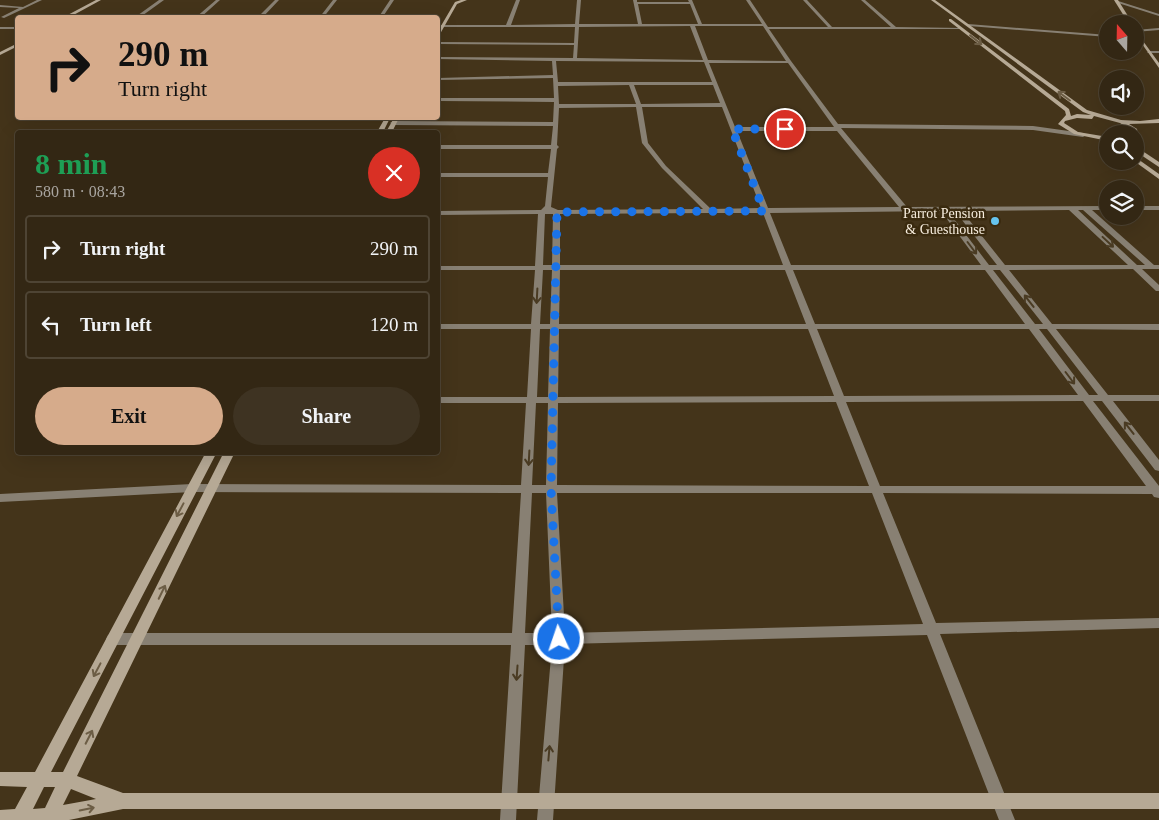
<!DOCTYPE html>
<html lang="en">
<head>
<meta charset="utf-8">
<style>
  body { margin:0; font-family:Georgia,serif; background:#3e3322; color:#f1f3f6; height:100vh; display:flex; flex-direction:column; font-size:19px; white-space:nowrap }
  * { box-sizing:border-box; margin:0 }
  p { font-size:16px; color:#a9a5a0 }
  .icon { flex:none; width:28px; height:28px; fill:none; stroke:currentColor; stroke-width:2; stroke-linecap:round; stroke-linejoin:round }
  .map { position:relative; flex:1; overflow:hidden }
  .panel { position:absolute; left:15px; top:130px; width:425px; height:325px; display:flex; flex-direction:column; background:#332714; border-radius:5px; box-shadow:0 5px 20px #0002,0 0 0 1px #4e4434 }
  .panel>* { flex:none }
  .guide { position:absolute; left:15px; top:15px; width:425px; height:105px; border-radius:5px; box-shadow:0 5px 20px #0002,0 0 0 1px #4e4434; background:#d6ab8b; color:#111; overflow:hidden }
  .needle { width:32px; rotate:340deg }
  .tools { position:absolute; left:1099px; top:15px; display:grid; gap:10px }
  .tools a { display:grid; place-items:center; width:45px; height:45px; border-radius:50%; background:#332714; box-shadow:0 5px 20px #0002,0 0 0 1px #4e4434; font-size:25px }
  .pin { position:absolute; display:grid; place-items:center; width:42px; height:42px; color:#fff; margin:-21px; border:2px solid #fff; border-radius:50%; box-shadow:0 1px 5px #0007 }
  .me { position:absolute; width:55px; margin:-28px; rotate:357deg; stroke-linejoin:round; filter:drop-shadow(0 0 4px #0008) }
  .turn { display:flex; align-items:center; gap:18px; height:105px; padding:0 20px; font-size:22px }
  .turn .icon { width:65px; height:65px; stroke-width:2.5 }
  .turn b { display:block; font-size:35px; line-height:42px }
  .round { display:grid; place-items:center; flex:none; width:52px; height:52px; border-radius:26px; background:#3e3322 }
  .head { display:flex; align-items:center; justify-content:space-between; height:85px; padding:0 20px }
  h1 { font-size:30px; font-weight:700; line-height:38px; color:#1e9e55 }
  .primary-button { display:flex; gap:10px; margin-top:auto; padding:10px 20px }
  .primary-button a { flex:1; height:58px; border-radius:30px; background:#d6ab8b; color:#111; font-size:20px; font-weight:700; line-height:58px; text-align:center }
  .primary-button a+a { background:#3e3322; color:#f1f3f6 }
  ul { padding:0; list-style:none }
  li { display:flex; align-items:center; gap:15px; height:68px; margin:0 10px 8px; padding:0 10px; border:2px solid #4e4434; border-radius:5px }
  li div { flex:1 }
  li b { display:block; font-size:19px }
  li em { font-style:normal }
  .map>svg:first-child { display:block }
</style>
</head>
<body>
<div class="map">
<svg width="1159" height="820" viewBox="0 0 1159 820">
  <rect width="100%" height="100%" fill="#44341a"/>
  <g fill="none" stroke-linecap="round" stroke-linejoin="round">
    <path fill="#888073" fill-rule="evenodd" d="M37,0H42L4,18L1,17L19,8L0,7V5L23,7Z
      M159,0H164L139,18H134Z
      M216,0H220L200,18H195Z
      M275,0H279L262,18H257Z
      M333,0H337L323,18H319Z
      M390,0H394L382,18H378Z
      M516,0H520L511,25L575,24L577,0H581L579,24H638L633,0H637V2H689L688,0H692L702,24H762L746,0H750L768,27H828L803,0H807L832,27H891L861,0H865L896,27L963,28L961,29H769L791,61L838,124L1033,126L1083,133L1086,135L1083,137L1033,130L841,128L907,207L1108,206V210H1092L1154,265H1159V269H1142L1159,285V291H1156L1133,269L1009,270L1052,324H1159V330L1056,329L1108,395H1159V401H1113L1159,460V471L1155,470L1102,401H1093L1159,486V498L1154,497L1152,494L883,493L936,623L1159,618V628L940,634L1015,820H999L927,635L565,644L553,820H537L552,645H525L516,820H500L511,645H113L108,643L106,639L108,635L113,633H512L521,493L192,492L0,502V494L192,484L521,485L526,403H438V397H527L531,329H438V324H531L535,270H438V266H535L538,214L438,215V211L541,210L545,206L548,177H438V173H548L551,149H438V145H551L553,126L393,125L390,123L393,121L553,122L554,102L438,101V98H554L553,78L438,80V78L553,75L552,61L438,59V57L573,58L574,45L438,44V42L574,43L575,27H438V25H506ZM638,4H690L698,24H642ZM690,26L703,60L577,58L579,27ZM695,26H763L786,61L708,60ZM556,61L704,62L712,82H558ZM709,63H788L834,127H735ZM629,85L636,104H559L558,86ZM634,85H713L720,103L641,104ZM636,107L642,143L662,168L703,209L558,210L551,207L557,149L559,147L557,145L559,108ZM642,107H722L761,208L711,209L666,166L648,143ZM737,131H837L899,207L768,208ZM1069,210L1128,265H1005L962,211ZM1078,210H1083L1145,265H1137ZM941,211L981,265H791L770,213ZM948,211H955L997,265H989ZM709,213H763L783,265H560V214ZM545,214H553L552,265H543ZM543,270H552L550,324H540ZM560,270H785L806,324H559ZM793,270H985L1025,324H815ZM993,270H1000L1043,324H1035ZM540,329H550L548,397H537ZM559,329H808L834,396L558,397ZM817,329H1029L1078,395L844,396ZM1039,329H1047L1098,395H1089ZM1083,401L1146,486H880L846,402ZM836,402L869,486L557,485L558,403ZM536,403H548L546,485H532ZM532,493H546L552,633H525ZM557,493H872L923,624L565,633Z
      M1115,0L1159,14V16L1115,2Z
      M968,24L1108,35V37L969,26Z
      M0,27H18V29H0Z
      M1159,28V30L1135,32V30Z
      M1149,51H1159V53H1147Z
      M1135,206H1159V210H1135Z"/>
    <path fill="#b6a995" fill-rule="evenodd" d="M96,0H101L68,18H62Z
      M461,0H467L457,4L440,34L438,35V31L455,2Z
      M931,0H935L1087,110L1121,120L1140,121L1159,119V123L1129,124L1137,129L1138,135L1135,137V134H1132L1131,130L1120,123L1094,116L1092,119L1077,118L1065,121L1064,123L1078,132L1108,137V141L1074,134L1058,124L1066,115L1065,111L949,21V19H951L1069,109L1071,116L1077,114L1091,115L1083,112Z
      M1114,0H1118L1133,24H1129Z
      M1135,30L1159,63V68L1135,34Z
      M18,43V46L0,55V52Z
      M385,118H390L383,132H377Z
      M394,118H399L392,132H386Z
      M1135,146L1159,162V167L1135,151Z
      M1135,157L1159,174V179L1134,161Z
      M206,452H217L51,772H63L224,452H235L77,776L123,793H1159V809H123L69,820H0V810L15,809L27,787L0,786V772H35ZM44,787H55L45,808L33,809ZM71,789L96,799L63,805Z"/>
  </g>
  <defs><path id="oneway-shaft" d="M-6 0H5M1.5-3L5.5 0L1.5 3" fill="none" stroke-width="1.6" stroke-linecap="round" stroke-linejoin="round" transform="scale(1.25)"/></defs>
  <g stroke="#6c5d45">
    <use href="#oneway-shaft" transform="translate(976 40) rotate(38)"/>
    <use href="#oneway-shaft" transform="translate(1064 96) rotate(-143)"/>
    <use href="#oneway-shaft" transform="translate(180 510) rotate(118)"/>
    <use href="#oneway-shaft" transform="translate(162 592) rotate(-64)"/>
    <use href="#oneway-shaft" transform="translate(97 670) rotate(118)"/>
    <use href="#oneway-shaft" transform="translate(89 737) rotate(-63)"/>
    <use href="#oneway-shaft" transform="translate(87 809) rotate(-12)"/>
  </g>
  <g stroke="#4a3b23">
    <use href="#oneway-shaft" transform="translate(1108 242) rotate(43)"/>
    <use href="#oneway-shaft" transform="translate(972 248) rotate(53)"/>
    <use href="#oneway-shaft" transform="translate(537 296) rotate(93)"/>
    <use href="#oneway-shaft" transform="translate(1029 301) rotate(-128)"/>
    <use href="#oneway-shaft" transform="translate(1070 378) rotate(53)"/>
    <use href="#oneway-shaft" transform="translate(1129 428) rotate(-128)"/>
    <use href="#oneway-shaft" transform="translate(529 458) rotate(93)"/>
    <use href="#oneway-shaft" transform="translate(517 673) rotate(94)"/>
    <use href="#oneway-shaft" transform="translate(549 753) rotate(-85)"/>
  </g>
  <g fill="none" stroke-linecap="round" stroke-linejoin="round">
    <path stroke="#1a73e8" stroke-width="9" stroke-dasharray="0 16.2" d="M559,639L551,489L557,212L764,211L732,129H785"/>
  </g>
  <circle fill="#66c4ef" stroke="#3a2a0f" stroke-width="2" cx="995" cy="221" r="5"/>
  <g text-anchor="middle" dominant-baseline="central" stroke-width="5" stroke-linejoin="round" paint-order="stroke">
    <g font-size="14" fill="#f7edde" stroke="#3a2a0f" text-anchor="end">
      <text x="985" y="213">Parrot Pension<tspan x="985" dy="16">&amp; Guesthouse</tspan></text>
    </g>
  </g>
</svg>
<div class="tools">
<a><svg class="needle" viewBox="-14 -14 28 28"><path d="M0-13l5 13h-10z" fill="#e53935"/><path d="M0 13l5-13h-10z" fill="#a9a5a0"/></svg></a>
<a><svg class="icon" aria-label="sound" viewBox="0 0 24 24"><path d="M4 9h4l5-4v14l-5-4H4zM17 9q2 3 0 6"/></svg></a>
<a><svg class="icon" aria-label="search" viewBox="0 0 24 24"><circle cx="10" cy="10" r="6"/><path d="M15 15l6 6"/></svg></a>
<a><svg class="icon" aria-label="layers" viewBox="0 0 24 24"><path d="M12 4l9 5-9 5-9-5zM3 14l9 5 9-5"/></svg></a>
</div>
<div class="pin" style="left:785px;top:129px;background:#d93025"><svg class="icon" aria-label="arrive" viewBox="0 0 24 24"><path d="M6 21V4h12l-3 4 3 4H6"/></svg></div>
<svg class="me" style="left:559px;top:639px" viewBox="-20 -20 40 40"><circle r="17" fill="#1a73e8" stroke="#fff" stroke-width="3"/><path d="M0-11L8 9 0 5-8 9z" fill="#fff"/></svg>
<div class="guide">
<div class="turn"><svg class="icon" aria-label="right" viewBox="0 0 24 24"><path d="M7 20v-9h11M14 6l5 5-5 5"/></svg><div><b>290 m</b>Turn right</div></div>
</div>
<section class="panel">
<div class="head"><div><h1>8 min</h1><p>580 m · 08:43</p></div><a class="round" style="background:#d93025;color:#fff"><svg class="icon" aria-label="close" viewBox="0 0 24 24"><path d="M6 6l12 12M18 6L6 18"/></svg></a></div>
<ul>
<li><svg class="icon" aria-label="right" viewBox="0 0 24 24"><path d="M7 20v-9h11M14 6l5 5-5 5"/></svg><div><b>Turn right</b></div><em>290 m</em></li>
<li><svg class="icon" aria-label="left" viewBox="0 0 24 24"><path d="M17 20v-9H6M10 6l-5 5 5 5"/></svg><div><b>Turn left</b></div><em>120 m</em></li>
</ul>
<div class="primary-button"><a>Exit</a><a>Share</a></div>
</section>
</div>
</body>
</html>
